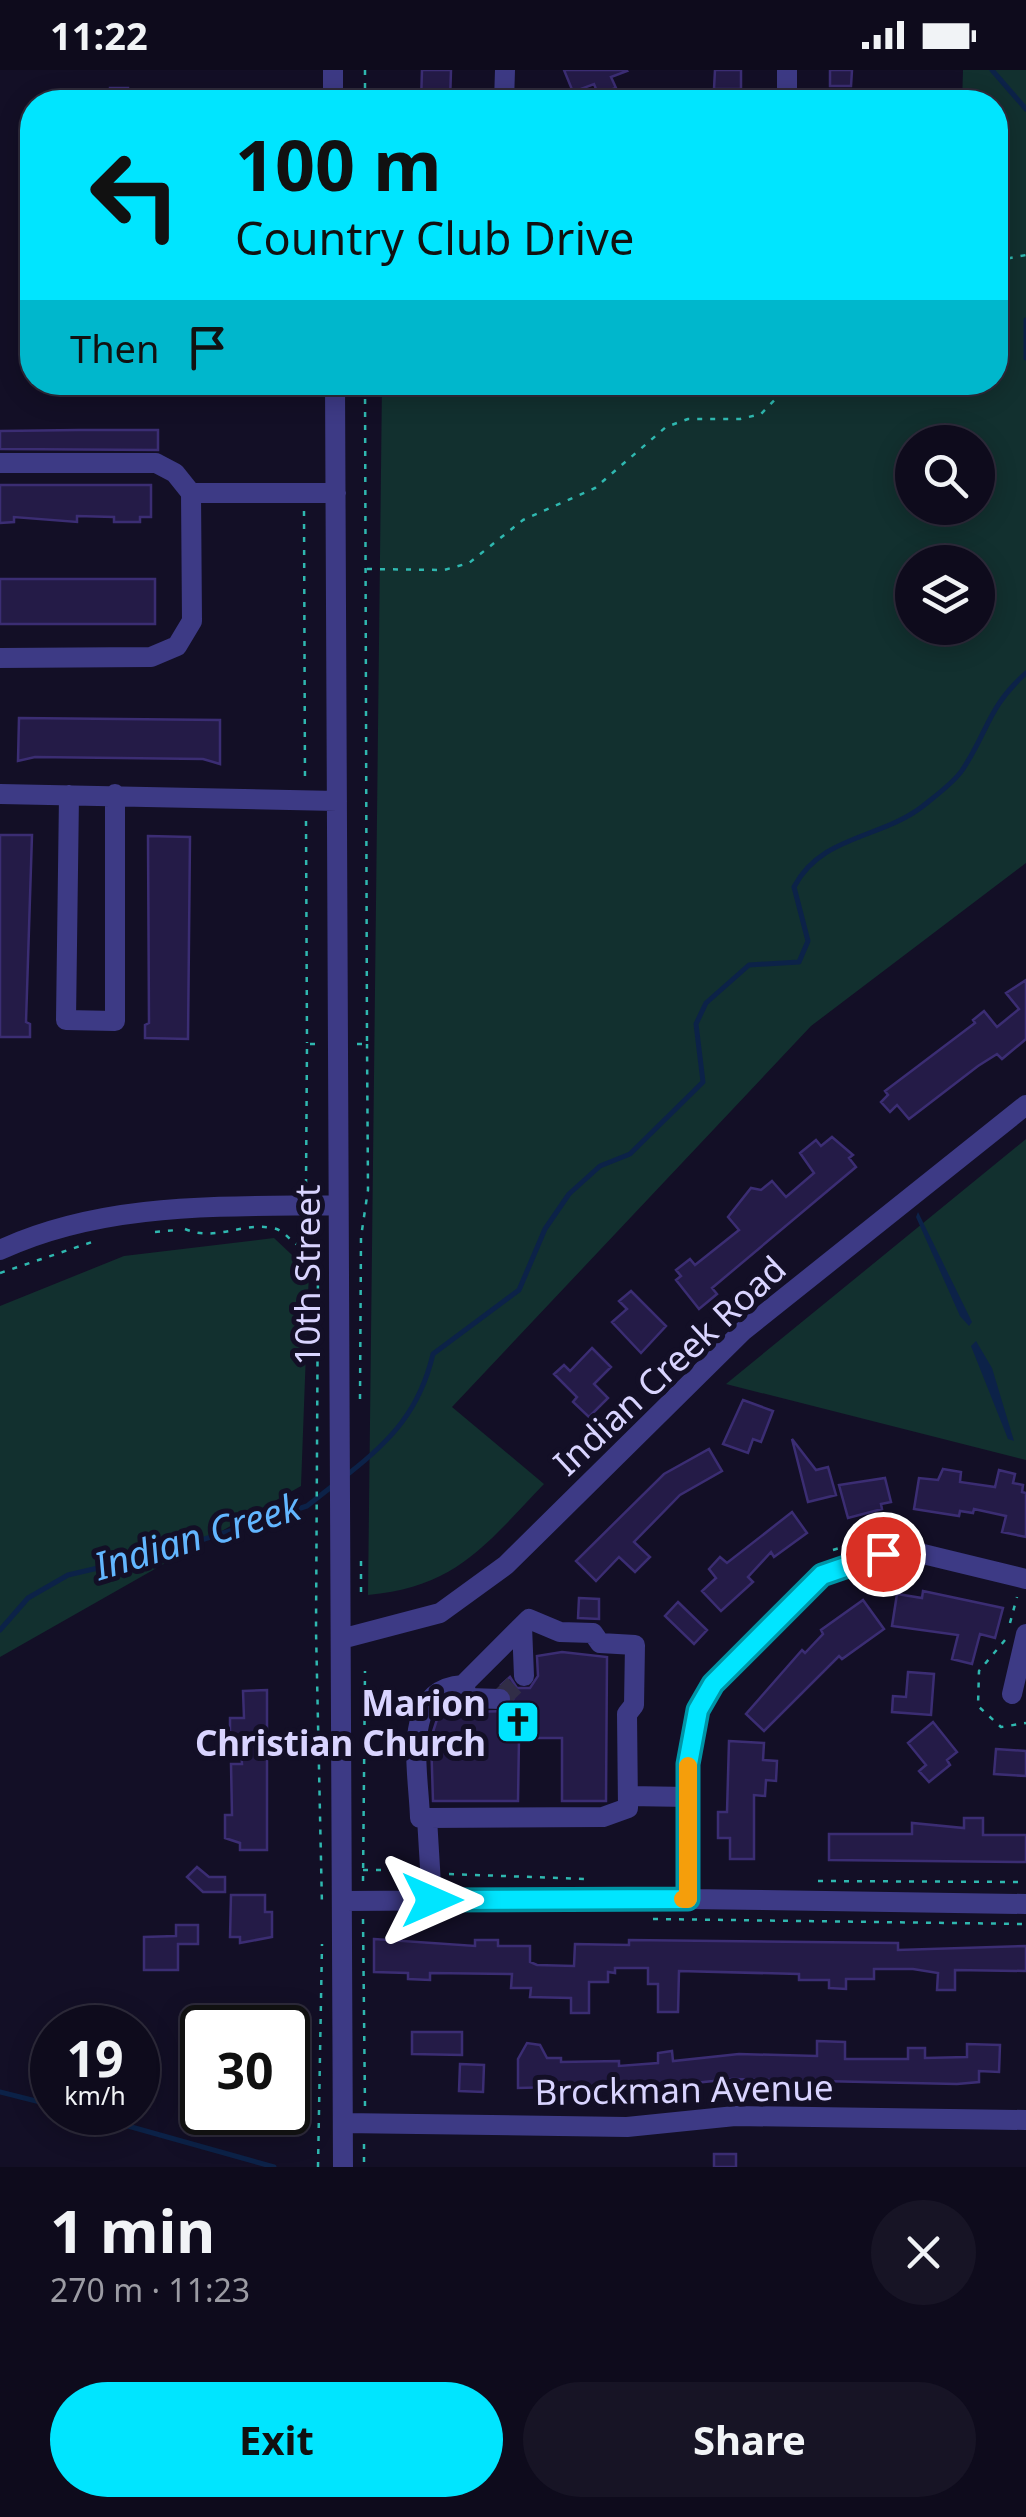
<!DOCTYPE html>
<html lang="en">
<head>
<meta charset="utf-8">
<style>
  body { margin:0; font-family:"Noto Sans",sans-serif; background:#171425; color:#f1f3f6; height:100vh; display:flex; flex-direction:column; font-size:38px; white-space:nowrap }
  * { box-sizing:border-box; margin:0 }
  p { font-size:32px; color:#9b9ba3 }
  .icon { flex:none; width:55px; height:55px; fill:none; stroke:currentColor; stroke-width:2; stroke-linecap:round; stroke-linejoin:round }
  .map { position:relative; height:2097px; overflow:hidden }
  .drawer { display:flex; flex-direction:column; background:#0e0b1c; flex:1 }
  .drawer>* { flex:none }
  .banner { position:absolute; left:20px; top:20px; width:988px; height:305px; border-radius:40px; box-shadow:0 5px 25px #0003,0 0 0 2px #2e2b3b; background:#00e5ff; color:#111; overflow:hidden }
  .tools { position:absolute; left:895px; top:355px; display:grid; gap:20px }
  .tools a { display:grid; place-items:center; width:100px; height:100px; border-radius:50%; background:#0e0b1c; box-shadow:0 5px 25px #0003,0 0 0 2px #2e2b3b; font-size:50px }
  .speed { position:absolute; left:30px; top:1935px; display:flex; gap:20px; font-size:50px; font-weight:700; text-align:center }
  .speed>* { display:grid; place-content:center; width:130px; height:130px; border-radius:50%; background:#0e0b1c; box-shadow:0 5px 25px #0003,0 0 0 2px #2e2b3b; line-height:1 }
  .speed small { font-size:25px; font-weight:400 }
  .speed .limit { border:5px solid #111; border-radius:15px; background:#fff; color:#111 }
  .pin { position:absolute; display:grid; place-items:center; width:85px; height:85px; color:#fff; margin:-42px; border:5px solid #fff; border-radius:50%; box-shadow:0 2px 10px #0007 }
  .me { position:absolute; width:110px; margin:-55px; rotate:90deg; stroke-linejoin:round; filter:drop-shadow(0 0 8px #0008) }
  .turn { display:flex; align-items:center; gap:35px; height:210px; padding:0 50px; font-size:45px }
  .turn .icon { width:130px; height:130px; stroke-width:2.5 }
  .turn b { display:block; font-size:70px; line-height:85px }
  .then { display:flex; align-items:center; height:95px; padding:0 50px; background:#0003; gap:20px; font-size:38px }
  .round { display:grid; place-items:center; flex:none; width:105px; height:105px; border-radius:52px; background:#171425 }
  .overview { display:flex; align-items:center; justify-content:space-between; height:170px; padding:0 50px }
  h1 { font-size:60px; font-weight:700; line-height:75px }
  .cta { display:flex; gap:20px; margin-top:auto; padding:20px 50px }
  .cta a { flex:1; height:115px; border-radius:60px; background:#00e5ff; color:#111; font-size:40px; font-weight:700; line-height:115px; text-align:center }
  .cta a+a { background:#171425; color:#f1f3f6 }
  .status { display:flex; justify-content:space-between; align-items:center; height:70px; padding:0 50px; background:#0e0b1c; direction:ltr }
  .status svg { height:28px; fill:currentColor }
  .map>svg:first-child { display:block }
</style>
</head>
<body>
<div class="status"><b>11:22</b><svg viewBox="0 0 49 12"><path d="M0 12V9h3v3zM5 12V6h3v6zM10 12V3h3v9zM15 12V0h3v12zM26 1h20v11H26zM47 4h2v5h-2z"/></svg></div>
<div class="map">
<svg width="1026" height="2097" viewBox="0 0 1026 2097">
  <rect width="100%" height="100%" fill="#130f26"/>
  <path fill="#12302f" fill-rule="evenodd" d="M963,0H1026V793L811,956L452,1337L544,1414C486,1474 457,1517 368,1525L382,313L995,312V32H962ZM912,372H978V438H912ZM978,492V558H912V492Z
    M1026,1069V1390L726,1314Z
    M274,1168L309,1201L301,1416L0,1587V1236L124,1186Z"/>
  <path fill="#0c2248" d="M918,1142L972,1252L969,1256L960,1246L916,1147Z
    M976,1271L992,1298L1014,1371L1008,1369L971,1276Z"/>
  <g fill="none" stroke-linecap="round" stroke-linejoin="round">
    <path stroke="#0c2248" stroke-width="5" d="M992,0L1026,39
      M1026,250V288
      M348,1404C392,1370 420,1339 433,1284L519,1220L545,1159L569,1124L600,1096L630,1084L703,1012L696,954L706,933L749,895L799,892L808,871L794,817C821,765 881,769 923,736C935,726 954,713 963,699C988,661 988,637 1026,603
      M0,1560L28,1528L68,1505L158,1484L307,1436L335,1414
      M0,2022L52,2035
      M78,2042L274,2097"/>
  </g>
  <path fill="#241b47" stroke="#3b2d73" stroke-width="2.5" d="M422,0H451L450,32H421Z
    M564,0H626L627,1L611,7L616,18L598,24L594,14L573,22Z
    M715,0H741V19H714Z
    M830,0H852L851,16H830Z
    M110,18H128V32H110Z
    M79,360H158V380L0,379V361Z
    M0,415H151V447H140V452H114V447L77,446V452L14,447V452L0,453Z
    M0,509H155V554H0Z
    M19,648L220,650V694L203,689L35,687L18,691Z
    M0,765H32L26,952L30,954V967H0Z
    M148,766L190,767L188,969L145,968V955L149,953Z
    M1026,910V969L1002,989L997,984L978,996L909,1049L897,1035L890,1042L881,1032L888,1025L885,1021L975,953L973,950L984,941L997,957L1019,939L1006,923Z
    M832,1067L853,1085L849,1088L856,1097L712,1218L717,1224L699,1239L676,1210L681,1206L676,1200L690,1189L695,1195L739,1160L728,1147L751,1118L761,1120L772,1111L786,1127L814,1103L800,1083L816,1070L821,1076Z
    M631,1221L666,1256L641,1283L612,1252L627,1239L619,1231Z
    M592,1278L611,1297L594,1314L608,1328L589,1347L573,1332L577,1327L554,1304L564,1295L570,1301Z
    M743,1330L773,1341L761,1372L753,1369L748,1383L723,1374Z
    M792,1369L816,1400L828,1397L836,1425L808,1432Z
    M709,1379L722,1401L680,1425L634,1472L650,1487L635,1502L619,1487L596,1511L576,1491L664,1404Z
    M943,1399L961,1402L960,1412L995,1417L999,1400L1015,1404L1013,1413L1023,1415L1022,1422L1026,1423V1467L1002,1462L1006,1446L974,1439L973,1443L960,1441L959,1446L914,1439L919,1408L938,1410Z
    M885,1408L891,1432L881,1434L882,1439L848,1448L839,1415Z
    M792,1442L807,1463L774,1487L771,1482L748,1507L753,1512L721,1541L702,1521L716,1508L709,1499L720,1487L727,1493Z
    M923,1521L1003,1538L995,1568L980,1564L972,1594L952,1589L958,1565L892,1556L897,1524L922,1528Z
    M579,1528L599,1529V1549L578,1548Z
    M863,1530L884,1559L842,1589L839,1586L764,1661L746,1644L802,1580L805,1583L823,1564L821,1560Z
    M678,1532L707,1560L694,1574L665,1546Z
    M562,1582L607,1587L606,1731H562V1668H519L518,1731H433L431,1668L440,1640L458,1636L469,1642L506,1641L514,1628L501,1615L510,1607L517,1618H530L538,1606L537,1586Z
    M908,1602L934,1604L931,1645L892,1642L893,1626L906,1627Z
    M267,1620V1780H240V1773L225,1768V1745H232L231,1694H242L240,1667H230V1648H244L243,1621Z
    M933,1652L957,1682L947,1690L950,1695L929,1712L919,1701L926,1695L908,1673Z
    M729,1671L764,1673L763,1690L777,1691L776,1711L766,1710L765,1726L754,1725V1789H730V1768H718V1742H727Z
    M996,1679L1026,1681V1706L994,1704Z
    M964,1748H983V1765H1026V1792L829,1790V1764H912V1753L964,1758Z
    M197,1797L209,1807H225V1822H203L187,1807Z
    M231,1825H265V1842H272V1867L240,1873V1867H230Z
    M176,1855H198V1874H178V1900H144V1867L176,1866Z
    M374,1869L475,1876V1870H498V1876H530V1892L537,1895L574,1896L575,1874L629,1875V1870L898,1873V1880L1026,1876V1901L955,1900V1920H937L938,1903L913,1899H874V1909H846V1919L829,1918V1910H799V1904L679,1901L678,1942H658V1914H648V1898H615V1903L608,1902V1912H589V1943H571V1928L530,1927L531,1918H511L512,1904L430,1903V1910L408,1909V1903L374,1902Z
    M412,1962H462V1985L412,1984Z
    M817,1971L845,1972V1989H908V1978H925V1988L967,1987V1974L1000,1975L999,2002L979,2001V2012L957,2014L732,2009L638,2019V2015L518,2018V1989L527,1973L540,1975L547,1988H561V1992L619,1991V1996L658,1993V1983L672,1981L673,1991L739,1984L817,1986Z
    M460,1994L484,1995L483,2022L459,2021Z
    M714,2084H736V2097H714Z"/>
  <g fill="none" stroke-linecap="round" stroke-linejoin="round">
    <path stroke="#312d47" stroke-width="20" stroke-dasharray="20 10" stroke-linecap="butt" d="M500,1629L524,1606"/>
    <path stroke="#2fb8b0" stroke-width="2.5" stroke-dasharray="5 8" stroke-linecap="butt" d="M365,0V32
      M995,191L1026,185
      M304,441L305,713
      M367,499L444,500L469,493L523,450L595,418L666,357L688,349H740L761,344L792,312
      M306,751L307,973
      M357,974H367L365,312
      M306,1114L307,974H319
      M185,1159C216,1172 241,1152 273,1158C288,1161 291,1177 307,1177L306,1157
      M155,1162L177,1160
      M307,1177L318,1201L316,1561L322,1836
      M0,1203L98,1170
      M360,1329L361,1167L368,1120L367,974
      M886,1465L902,1464
      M833,1480L878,1466
      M361,1491V1528
      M1010,1553L1017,1527
      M1005,1570L979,1601L978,1636L1001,1657L1026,1653
      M363,1800H411
      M449,1804L585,1809
      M363,1811L365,1601
      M818,1811L1026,1812
      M363,1849L365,2036
      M653,1849L1026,1854
      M364,2074V2097
      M318,2097L322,1874"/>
    <path stroke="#3d3a85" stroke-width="20" d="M333,0V32
      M145,32V28H246V32
      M504,32L505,0
      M787,32V0
      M335,312L343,2097
      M0,393H156L175,403L191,423L192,551L177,576L151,587L0,588
      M191,423H336
      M0,724L337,731
      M69,725L66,950L115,951V724
      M0,1180C106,1131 225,1137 338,1135
      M522,1556L524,1606
      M341,1569L440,1543L506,1495L743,1261L1026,1035
      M463,1615L469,1628L500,1629
      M1012,1624L1026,1564
      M628,1726L689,1727
      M427,1748L603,1747L628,1738L627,1644L634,1635L635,1575L600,1573L593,1563L560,1562L529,1549L463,1615C399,1619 419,1703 420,1748H427L432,1831
      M688,1829L689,1693L699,1640L713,1614L821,1505L883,1485L919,1483L1026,1509
      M343,1831L688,1829L1026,1834
      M343,2053L627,2057L735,2046L1026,2050"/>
  </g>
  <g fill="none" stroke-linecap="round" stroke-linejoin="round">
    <defs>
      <path id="route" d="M432,1830L688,1829V1694L698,1640L713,1614L822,1505L883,1484"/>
    </defs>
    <use href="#route" stroke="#0095a6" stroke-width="25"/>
    <use href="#route" stroke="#00e5ff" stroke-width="18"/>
    <path stroke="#f59e0b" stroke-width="18" d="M683,1829H688V1696"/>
  </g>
  <defs>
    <symbol id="church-square" viewBox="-11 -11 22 22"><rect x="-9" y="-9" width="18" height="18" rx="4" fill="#00e5ff" stroke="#130f26"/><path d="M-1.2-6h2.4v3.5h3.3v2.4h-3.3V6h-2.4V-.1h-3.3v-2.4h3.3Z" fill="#111"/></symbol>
  </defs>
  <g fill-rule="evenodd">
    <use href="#church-square" x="493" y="1627" width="50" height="50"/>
  </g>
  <g text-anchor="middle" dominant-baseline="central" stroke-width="10" stroke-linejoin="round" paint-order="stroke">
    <g font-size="35" fill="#d9d4ff" stroke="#130f26">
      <text transform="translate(306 1205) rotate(-90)">10th Street</text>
      <text transform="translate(669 1295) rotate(-43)">Indian Creek Road</text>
      <text transform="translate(684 2019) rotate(-1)">Brockman Avenue</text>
    </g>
    <g font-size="35" font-weight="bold" fill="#d9d4ff" stroke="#130f26" text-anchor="end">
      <text x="486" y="1632">Marion<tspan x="486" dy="40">Christian Church</tspan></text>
    </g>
    <g font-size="38" font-style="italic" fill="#62b6ff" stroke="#130f26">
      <text transform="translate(197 1465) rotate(-17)">Indian Creek</text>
    </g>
  </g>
</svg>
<div class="tools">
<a><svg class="icon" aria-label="search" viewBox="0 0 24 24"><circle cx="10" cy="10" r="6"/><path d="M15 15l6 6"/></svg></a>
<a><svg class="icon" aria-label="layers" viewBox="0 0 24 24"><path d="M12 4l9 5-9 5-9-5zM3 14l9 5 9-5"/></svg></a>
</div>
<div class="speed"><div>19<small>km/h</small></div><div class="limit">30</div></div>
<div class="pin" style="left:883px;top:1484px;background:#d93025"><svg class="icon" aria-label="arrive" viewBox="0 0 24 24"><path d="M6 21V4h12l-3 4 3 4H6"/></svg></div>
<svg class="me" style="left:432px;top:1830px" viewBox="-20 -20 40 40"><path d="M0-17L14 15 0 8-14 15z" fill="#00e5ff" stroke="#fff" stroke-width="4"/></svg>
<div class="banner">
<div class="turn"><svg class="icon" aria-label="left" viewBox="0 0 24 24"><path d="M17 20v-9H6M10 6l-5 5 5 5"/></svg><div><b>100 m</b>Country Club Drive</div></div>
<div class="then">Then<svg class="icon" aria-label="arrive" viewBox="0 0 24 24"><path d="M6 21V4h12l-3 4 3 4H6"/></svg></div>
</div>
</div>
<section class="drawer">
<div class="overview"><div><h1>1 min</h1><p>270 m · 11:23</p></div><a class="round"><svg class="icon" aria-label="close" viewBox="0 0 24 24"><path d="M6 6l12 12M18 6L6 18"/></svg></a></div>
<div class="cta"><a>Exit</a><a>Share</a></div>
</section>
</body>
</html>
